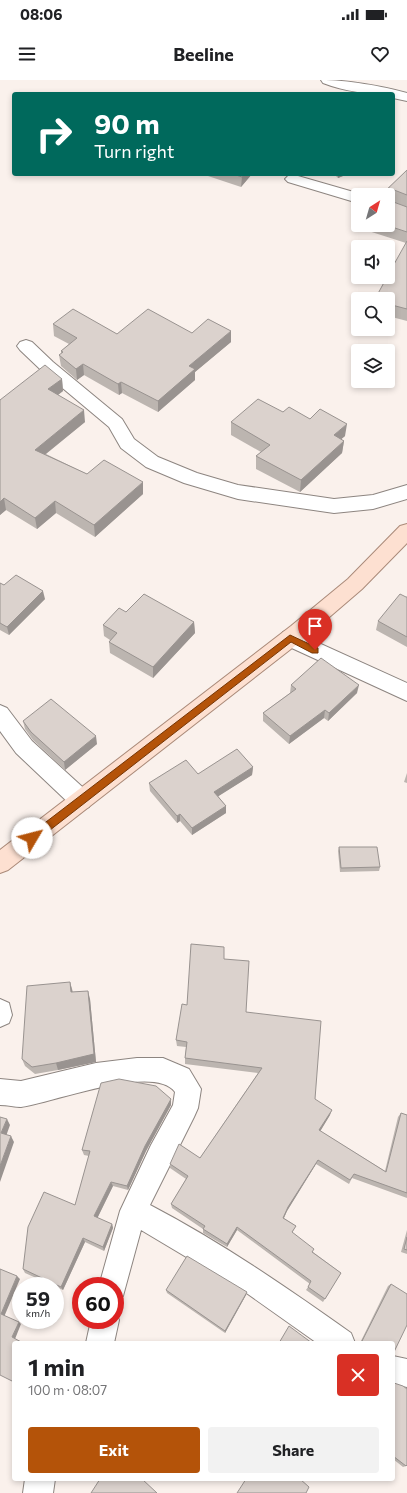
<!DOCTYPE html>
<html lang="en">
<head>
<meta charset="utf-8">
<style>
  body { margin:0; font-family:Commissioner,sans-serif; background:#f2f2f2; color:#202124; height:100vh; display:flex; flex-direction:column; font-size:15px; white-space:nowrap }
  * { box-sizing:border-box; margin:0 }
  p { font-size:13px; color:#757577 }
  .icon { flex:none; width:22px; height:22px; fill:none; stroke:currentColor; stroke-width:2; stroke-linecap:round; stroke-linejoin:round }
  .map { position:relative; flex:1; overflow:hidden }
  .panel { position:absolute; left:12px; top:1261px; width:383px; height:140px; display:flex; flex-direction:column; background:#fff; border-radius:4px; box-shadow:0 2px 6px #0003 }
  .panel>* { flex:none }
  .hud { position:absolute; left:12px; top:12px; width:383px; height:84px; border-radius:4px; box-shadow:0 2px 6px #0003; background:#00695c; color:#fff; overflow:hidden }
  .needle { width:26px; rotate:37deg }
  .fabs { position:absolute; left:351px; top:108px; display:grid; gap:8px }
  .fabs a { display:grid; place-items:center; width:44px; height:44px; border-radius:4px; background:#fff; box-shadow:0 2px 6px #0003; font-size:20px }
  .speed { position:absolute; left:12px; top:1197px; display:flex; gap:8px; font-size:20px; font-weight:700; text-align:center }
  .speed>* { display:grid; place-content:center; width:52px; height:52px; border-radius:50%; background:#fff; box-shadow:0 2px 6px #0003; line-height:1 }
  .speed small { font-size:10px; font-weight:400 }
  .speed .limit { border:6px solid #d22; background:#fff; color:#111 }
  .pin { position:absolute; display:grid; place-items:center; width:34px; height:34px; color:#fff; margin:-41px -17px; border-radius:50% 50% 50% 0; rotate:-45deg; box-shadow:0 0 4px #0007 }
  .pin .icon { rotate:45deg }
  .me { position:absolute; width:44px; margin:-22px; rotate:53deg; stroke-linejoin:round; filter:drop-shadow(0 0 3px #0008) }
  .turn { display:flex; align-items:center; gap:14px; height:84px; padding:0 16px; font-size:18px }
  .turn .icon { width:52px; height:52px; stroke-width:2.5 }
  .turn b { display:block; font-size:28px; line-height:34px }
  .round { display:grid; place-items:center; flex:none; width:42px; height:42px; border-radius:4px; background:#f2f2f2 }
  .summary { display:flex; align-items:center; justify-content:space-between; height:68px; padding:0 16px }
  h1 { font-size:24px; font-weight:700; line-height:30px }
  .action { display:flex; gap:8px; margin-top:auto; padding:8px 16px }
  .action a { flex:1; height:46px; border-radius:4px; background:#b45309; color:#fff; font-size:16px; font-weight:700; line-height:46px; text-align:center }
  .action a+a { background:#f2f2f2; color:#202124 }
  .status { display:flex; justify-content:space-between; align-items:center; height:28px; padding:0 20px; background:#fff; direction:ltr }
  .status svg { height:11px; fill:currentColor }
  header { display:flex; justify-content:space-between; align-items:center; height:52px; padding:0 16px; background:#fff; font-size:18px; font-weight:700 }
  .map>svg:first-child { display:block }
</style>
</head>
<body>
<div class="status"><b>08:06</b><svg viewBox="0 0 49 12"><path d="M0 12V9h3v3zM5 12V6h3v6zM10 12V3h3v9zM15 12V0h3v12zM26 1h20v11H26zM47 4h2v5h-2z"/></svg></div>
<header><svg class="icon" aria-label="menu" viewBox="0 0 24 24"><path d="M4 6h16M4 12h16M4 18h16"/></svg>Beeline<svg class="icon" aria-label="heart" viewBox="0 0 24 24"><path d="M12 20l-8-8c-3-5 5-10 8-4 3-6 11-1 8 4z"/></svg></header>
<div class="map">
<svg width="407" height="1413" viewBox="0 0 407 1413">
  <rect width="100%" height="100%" fill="#faf1ec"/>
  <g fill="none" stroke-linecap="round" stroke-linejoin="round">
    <defs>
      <path id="minor" d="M321,0C346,0 383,6 407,13V21L393,18V14C368,14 346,12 323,3Z
        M293,94L298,96L364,115H358V123L288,102L285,99L288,96Z
        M26,260L32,262L53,282L122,339L134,359L158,377L197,393L238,405L334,419L373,415L407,405V419L373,429L334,433L238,419L184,403L146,387L121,368L109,347L41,290L20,270L17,266L20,262Z
        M290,550L407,603V621L283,564L280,558L283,552Z
        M0,625L7,628L32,661L89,713L92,720L89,727L81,730L73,727L16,673L0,651Z
        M0,919L9,923L12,935L9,943L0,947Z
        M137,978H163L189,989L201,1009L198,1028L194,1037L150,1125C221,1162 286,1207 351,1253L355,1263H317L245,1212L141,1150L123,1216L115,1219V1206H99L120,1131L151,1065L173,1025L175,1012C154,983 52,1023 21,1027C15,1027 7,1025 0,1025V999L21,1001L96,983Z
        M115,1230L119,1240L114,1263H86L91,1240H115Z
        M393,1276L407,1279V1307L393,1304Z
        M25,1399H55L53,1413H23Z"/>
      <path id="major" d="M407,444V463L362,509L305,558L8,790L0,793V770L291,546L348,499L400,446Z"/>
    </defs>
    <use href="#minor" stroke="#8d8580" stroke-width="2"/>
    <use href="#major" stroke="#aa8a79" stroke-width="2"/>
    <use href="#minor" fill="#fff" fill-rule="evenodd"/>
    <use href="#major" fill="#fde0d1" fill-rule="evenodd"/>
  </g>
  <path fill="#bcb5b0" d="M407,90V241L388,236V219L406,163L356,147L358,128V145H388L381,115Z
    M202,94H252L241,107Z
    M334,94H348L338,98Z
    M53,244L117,254L192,253L231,262L195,292V300L158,332L122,313L119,315L84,295L77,300L61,286L59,275L61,274V271L69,264L54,256Z
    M62,299L63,311L58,315L85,342L46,374L87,394L143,414L95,457L56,433L37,449L6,430L0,435V320Z
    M283,332L310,339L345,356L341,359L344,361L342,373L300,412L256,389V376L261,372L231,355V342Z
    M0,503L4,505L45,519L9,555L0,550Z
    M407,517V567L376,550L378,541Z
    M126,532L194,542L195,553L153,598L110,573L109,562L110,560L104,556L103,545Z
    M291,605L357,613L328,641L324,638L289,664L263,641V633L290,613Z
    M23,641L97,664L65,690L33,660L25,649Z
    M253,687L252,695L218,716L226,726V733L192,755L180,741L177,743L150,711L149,703L198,694Z
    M407,693V703L404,702Z
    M339,767L380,787L379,791L340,792L338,771Z
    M70,902L73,912L90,919L96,982L58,990L35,994L25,986L22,979Z
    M187,925L246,932L315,1019L330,1035L320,1051L385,1091L398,1037L401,1033L407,1035V1118L352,1098L349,1104L316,1084L287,1131L284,1138L296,1146L292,1153L313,1172L341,1193L323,1222L306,1210L310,1204L237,1150L227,1167L203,1153V1149L172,1128L171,1124L186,1099L170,1088V1084L200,1078L258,993L185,984V978L186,967L177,966L176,960Z
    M171,1019V1025L146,1071L128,1110L113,1106L97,1138L112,1144L113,1148L104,1171L85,1162L63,1210L25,1193L23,1189L75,1125L89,1076L84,1075L82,1070Z
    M407,1150V1174L401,1172Z
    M391,1204L393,1263H360L388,1206Z
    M166,1210L247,1212L246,1215L225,1253L167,1213Z
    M393,1298L406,1386L403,1387L393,1379Z"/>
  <path fill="#999390" d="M244,94H252L241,107L242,97Z
    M338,94H348L338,98Z
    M231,251V262L195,292V300L158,332V321L189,286Z
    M83,284L84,295L77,300L76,289Z
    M62,299L63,311L50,321L48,309Z
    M121,302L122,313L119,315L118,304Z
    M84,330L85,342L37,381L35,370Z
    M347,344L345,356L332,367L334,355Z
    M344,361L342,373L300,412L301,400Z
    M143,402V414L95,457L94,445Z
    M4,418L6,430L0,435V422Z
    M55,421L56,433L37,449L35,438Z
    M43,511L45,519L9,555L7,547Z
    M194,542L195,553L153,598V587Z
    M359,605L357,613L328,641L329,633Z
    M325,630L324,638L289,664L290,656Z
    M96,656L97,664L65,690L64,682Z
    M253,687L252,695L214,719V712Z
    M226,726V733L192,755V748Z
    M180,734V741L177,743V736Z
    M70,902L72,910L73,920L71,912Z
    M88,911L90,919L96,982L58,990L56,983Z
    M171,1019V1025L146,1071L128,1110L127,1106L145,1066Z
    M332,1030L330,1035L318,1055L319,1050Z
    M7,1039L10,1045L5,1059L1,1053Z
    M11,1056L14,1062L0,1102V1086Z
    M318,1080L316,1084L287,1131L282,1142L283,1138L288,1127Z
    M111,1102L113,1106L96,1141L94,1136Z
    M112,1144L113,1148L104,1171L103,1167Z
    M237,1147V1150L227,1167V1164Z
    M83,1158L85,1162L63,1210L61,1207Z
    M17,1196L20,1199L4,1237L1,1234Z
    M247,1212L246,1215L225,1253V1251Z
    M19,1242L21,1244L15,1259L12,1257Z"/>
  <path fill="#dbd2cd" stroke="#999390" d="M407,90V115L389,108L388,120L407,127V152L386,145H388V115H381Z
    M233,94H244L242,97Z
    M407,161V229L388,224V219H375L387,197H388V195Z
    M73,229L117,254L148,229L192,253L208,239L231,251L189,286L195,289L158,321L121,302L118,304L83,284L76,289L59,275L63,272L61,271L77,258L53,244Z
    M45,285L62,299L48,309L84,330L35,370L87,394L104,380L143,402L94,445L55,421L35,438L4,418L0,422V320Z
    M258,319L283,332L289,327L310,339L320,329L347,344L334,355L344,361L301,400L256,376L270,365L231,342Z
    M16,495L43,511L7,547L0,543V503L4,505Z
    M144,514L194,542L153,587L109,562L117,553L103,545L119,528L126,532Z
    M400,514L406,517H407V557L378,541Z
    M321,578L359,605L329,633L325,630L290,656L263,633L296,609L291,605Z
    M51,619L96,656L64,682L31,652L23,641Z
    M237,669L253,687L214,712L226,726L192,748L180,734L177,736L149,703L186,680L198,694Z
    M339,767H377L380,787L341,788Z
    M191,864L224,867V879L249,881L246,932L321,941L315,1019L332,1030L319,1050L386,1092L401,1033L407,1035V1113L354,1094L350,1100L318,1080L288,1127L283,1138L296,1146L292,1152L314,1169L312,1172L341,1193L325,1219L308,1207L311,1201L237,1147L227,1164L203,1149L205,1146L171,1124L188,1096L170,1084L179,1064L200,1078L262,988L185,978L187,962L176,960L182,924L187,925Z
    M70,902L71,912L88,911L94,974L56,983L32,987L22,979L27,906Z
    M119,999L156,1006L171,1019L145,1066L127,1106L111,1102L94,1136L112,1144L103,1167L83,1158L61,1207L23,1189L28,1147L44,1112L75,1125L90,1071L82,1070L101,1003Z
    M0,1037L7,1039L1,1053L11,1056L0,1086Z
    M407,1157V1170L404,1169Z
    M187,1176L247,1212L225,1251L166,1210Z
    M0,1189L17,1196L1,1234L19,1242L12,1257L23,1263H14V1302L0,1295Z
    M391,1204L407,1214V1245L393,1274V1263H361Z
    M289,1246L312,1263H279Z
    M393,1298L394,1299V1303L403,1306L407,1309V1385L406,1386L393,1376Z
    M100,1399H142L157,1413H91Z
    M246,1399H300L309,1407L306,1413H237Z"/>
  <path fill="#b45309" stroke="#753606" d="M290,555L318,568V573H312L291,562L36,761H29V755Z"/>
</svg>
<div class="fabs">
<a><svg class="needle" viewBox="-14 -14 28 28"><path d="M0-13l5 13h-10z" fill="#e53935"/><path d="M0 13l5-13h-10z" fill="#757577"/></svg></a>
<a><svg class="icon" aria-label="sound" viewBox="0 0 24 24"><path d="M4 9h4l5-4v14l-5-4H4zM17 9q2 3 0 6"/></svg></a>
<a><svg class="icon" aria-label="search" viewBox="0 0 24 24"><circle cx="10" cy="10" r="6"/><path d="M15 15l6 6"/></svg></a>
<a><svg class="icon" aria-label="layers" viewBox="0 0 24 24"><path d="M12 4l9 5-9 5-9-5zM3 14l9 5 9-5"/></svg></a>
</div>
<div class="speed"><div>59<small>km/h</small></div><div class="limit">60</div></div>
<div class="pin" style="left:315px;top:570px;background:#d93025"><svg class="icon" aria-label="arrive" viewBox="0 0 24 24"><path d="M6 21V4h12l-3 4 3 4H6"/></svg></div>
<svg class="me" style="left:32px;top:758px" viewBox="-20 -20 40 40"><circle r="19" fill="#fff"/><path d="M0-13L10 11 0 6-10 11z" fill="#b45309"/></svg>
<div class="hud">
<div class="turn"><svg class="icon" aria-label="right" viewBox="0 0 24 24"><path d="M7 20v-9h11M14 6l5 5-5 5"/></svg><div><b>90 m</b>Turn right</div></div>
</div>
<section class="panel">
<div class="summary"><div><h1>1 min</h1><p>100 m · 08:07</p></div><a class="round" style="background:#d93025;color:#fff"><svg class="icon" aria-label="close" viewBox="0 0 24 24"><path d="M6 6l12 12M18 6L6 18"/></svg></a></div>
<div class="action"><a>Exit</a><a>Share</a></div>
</section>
</div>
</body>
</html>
